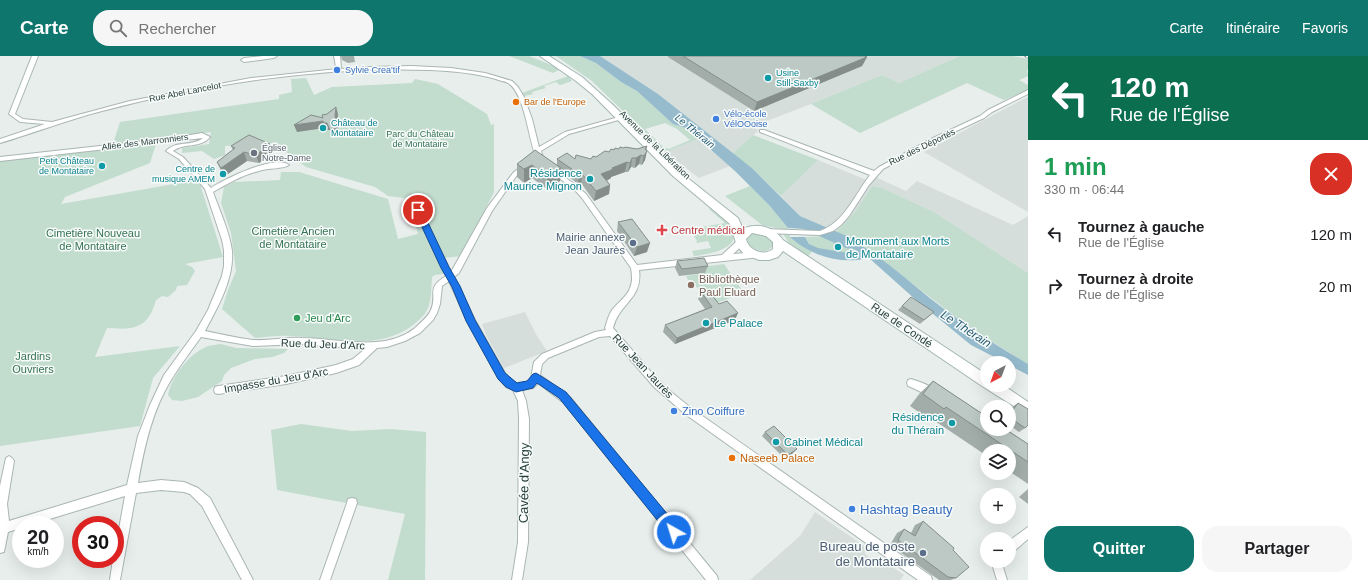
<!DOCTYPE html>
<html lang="fr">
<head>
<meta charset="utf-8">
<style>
  body { margin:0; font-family:Helvetica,sans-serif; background:#f6f6f6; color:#202124; height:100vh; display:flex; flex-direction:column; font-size:15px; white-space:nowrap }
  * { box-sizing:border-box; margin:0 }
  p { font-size:13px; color:#757577 }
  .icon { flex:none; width:22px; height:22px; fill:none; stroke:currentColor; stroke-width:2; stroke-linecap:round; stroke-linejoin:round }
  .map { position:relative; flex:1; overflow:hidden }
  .sheet { display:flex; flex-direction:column; background:#fff; width:340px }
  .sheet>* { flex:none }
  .hud { background:#0b6e4f; color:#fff; overflow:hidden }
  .needle { width:26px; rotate:221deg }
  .controls { position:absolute; left:980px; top:300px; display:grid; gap:8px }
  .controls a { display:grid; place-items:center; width:36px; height:36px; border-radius:50%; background:#fff; box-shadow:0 4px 16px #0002; font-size:20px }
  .speed { position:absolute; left:12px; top:460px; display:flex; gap:8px; font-size:20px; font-weight:700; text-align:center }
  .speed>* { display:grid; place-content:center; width:52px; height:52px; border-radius:50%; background:#fff; box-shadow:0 4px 16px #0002; line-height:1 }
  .speed small { font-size:10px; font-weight:400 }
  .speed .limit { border:6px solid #d22; background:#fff; color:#111 }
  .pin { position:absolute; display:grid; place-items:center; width:34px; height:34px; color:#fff; margin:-17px; border:2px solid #fff; border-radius:50%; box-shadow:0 1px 4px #0007 }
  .me { position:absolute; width:44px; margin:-22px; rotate:321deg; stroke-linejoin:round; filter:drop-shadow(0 0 3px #0008) }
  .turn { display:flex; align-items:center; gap:14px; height:84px; padding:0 16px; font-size:18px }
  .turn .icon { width:52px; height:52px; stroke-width:2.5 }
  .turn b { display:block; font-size:28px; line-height:34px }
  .round { display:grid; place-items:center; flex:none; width:42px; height:42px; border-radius:16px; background:#f6f6f6 }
  .head { display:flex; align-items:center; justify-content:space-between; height:68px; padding:0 16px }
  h1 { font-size:24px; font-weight:600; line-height:30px; color:#1e9e55 }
  .primary-button { display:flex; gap:8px; margin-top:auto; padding:8px 16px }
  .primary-button a { flex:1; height:46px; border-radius:16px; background:#0f766e; color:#fff; font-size:16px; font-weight:600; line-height:46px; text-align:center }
  .primary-button a+a { background:#f6f6f6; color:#202124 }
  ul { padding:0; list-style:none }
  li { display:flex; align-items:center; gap:12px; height:52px; padding:0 16px }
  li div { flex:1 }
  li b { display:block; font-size:15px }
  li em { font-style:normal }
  header { display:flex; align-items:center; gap:24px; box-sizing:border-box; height:56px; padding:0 20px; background:#0f766e; color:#fff }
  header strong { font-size:19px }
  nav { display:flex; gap:22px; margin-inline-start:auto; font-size:14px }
  .search { width:280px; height:36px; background:#f6f6f6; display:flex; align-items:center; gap:10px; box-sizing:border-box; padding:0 14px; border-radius:16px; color:#757577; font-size:15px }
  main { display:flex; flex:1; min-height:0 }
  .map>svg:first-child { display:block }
</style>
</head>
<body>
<header>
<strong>Carte</strong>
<div class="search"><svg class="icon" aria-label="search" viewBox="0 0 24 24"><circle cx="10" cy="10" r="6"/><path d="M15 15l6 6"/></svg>Rechercher</div>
<nav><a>Carte</a><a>Itinéraire</a><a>Favoris</a></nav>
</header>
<main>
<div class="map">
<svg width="1028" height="524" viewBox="0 0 1028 524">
  <rect width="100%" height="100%" fill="#e7eeec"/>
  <path fill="#d5dedb" d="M600,0H960L899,27L882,19L811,48L751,71L759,74L732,98L714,83L703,88L730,110L699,122L665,96L708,79L658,38Z
    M1028,41V156L924,96L1012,49Z
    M818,104L869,125L873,120L906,135L917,125L1013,169L1028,160V217L934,156L882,132L872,130L855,156L836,176L804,164L781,140Z
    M525,256L537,280L547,295L504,312L487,281L482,268Z
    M815,456L864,490L865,498L876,506L887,507L904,519L900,524H750L800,480Z"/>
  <path fill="#c2dcce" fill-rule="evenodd" d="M509,0H529L561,13L553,17Z
    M556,0H580L596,7L621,26L637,35L673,68L686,72L698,83L665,96L592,25ZM665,67L677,73L690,84L669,93L663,91L645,73Z
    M960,0H1013L1028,3V13L1027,14L1028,20L1019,24L1028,29V34L1004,44L967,27L860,77L811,48L882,19L899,27Z
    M568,20L572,25L560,29L556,26L544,30L546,32L532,36L533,38L524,40L522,37Z
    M306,22L314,39L332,31L412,27L415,23L438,28L487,58L491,69L494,68V136L462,200L443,202V218L435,219L432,221C431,232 432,244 427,254C424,260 418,265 413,269C377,296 333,282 292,280C280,279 267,281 255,282L222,253L228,234L236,215L231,177L221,147L224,131L234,126L280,124L281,116H299L388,143L398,183L418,178L414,160L420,153L414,140L404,142L388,140L375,131L306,111L274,87L225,90V99L214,103L202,95L182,97V92L209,88L211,76L113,88L120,66L279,43V39L292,36L291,23Z
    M753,79L818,104L781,140L753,113L732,98Z
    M156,88L150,107L65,141L61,148L191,125L200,128L223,201L185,208L192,211L195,215L187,229L177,230L176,234L168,241L162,240L156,244C148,273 134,274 107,272L95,301L180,290L153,322L140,370L0,390V105Z
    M750,130L769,149L788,172L790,181L812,196L807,201L792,192L780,173L762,169L725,140Z
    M872,130L882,132L934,156L1028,217V308L983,280L956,261L875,199L836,176L855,156Z
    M712,152C717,157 728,162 731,168C745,193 710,198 694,200L692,195L711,192L708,185L696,187L697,185L690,173L725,167L709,153Z
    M754,177C763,179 771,180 773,189C768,199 757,195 750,190L747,183L750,179Z
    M828,180L854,193L856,196C850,200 817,194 810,189C808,187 807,183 805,181Z
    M724,208L744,237L711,249L691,224H688L686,220L705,217L702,211Z
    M221,288L236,292L288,293L284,297L272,301L255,303L231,312L224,319L222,325L198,341L182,345L172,344L168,339C172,320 188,299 206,291C210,289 216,289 221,288Z
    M301,368L352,375L390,373L426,376L425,524H388L405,458L277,434L271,374Z"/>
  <path fill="#95bbcd" d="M580,0H600L658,38L753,113L804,164L823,171L806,173L788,172L769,149L735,115L686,72L673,68L637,35L621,26L596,7Z
    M836,176C872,192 901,219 931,243C962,267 994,288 1028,308V319L1009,309V307H1006L971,289L916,244L869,202C841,209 811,200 790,181H805L809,188L818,192L854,198L856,195L854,193L828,180Z"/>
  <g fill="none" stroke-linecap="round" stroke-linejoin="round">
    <path fill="#95bbcd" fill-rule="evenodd" d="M795,158L856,184L859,188L856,192L851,193L846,192L790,167L788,163L790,159Z"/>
    <defs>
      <path id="minor" d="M32,0H38L15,58L23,63L52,66L130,45L251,22L328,14L370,11L412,10L451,12L485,17L512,25L518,31L524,41L532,63L539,91L565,76L626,59L629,61L569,78L541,95L544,105L541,107C529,101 528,39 508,27C505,25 500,25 496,23C475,17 453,15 430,14C324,10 205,28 102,55C67,64 34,77 0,87V83L45,68L20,66L9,58Z
        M263,0H277L274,2L244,6L241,4L244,2Z
        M334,0H340L341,12L336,11Z
        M1028,34V38L992,56L984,62L935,85L883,113L869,129L849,160L841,169L833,175L820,179L764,177L760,175L764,173L820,175C845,166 855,138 870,119L760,76V74H764L874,115L879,111L931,83L980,60L988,54Z
        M202,77L210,81C200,93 185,86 173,95L183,101L211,132C225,123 275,98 289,109C284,113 267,112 259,115C242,119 227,128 213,136C219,153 230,177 232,195C234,223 218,251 205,275C221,278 237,282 253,284C269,285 285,281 302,282C337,282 384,297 415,272C420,267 428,261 431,254C438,237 425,233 446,220L409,141L410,139H412L415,141L451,216L487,152L513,117L525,107L528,109L517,119L492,155L459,217L454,221L475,264L505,317L512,325L516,327L528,326L531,322L534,306L542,298L595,276L606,274L605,272C607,266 608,260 612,254C618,246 627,241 630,232C633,225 632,219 631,212L582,142L573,132L549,115V113H553L577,130L586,138L637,209L722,199L738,184H744L745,186L744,188L733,198L758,196L761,197L762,199L761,201L639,214C643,243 619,247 613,272L651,316L670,335L691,352L931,520L932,524H918L685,358L654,331L610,280L599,281L548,302L542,308L540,319L570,341L717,520L718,524H706L564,347L538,327L533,332L522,334L526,345L529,363L528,486L522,524H512L518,486L519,363L518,345L513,334L506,331L499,323L467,265L449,225L442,230L440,248L437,257L433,264L420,277L405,285L387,291L377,292L359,309L336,317L286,328L218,338L215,337L214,334L215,331L218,330L286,320L336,309L353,303L365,293L302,288L253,290L201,281C191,295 180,309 171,324C152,355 144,392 138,427L161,424L184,426L198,432L210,442L253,524H242L202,450L190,438L184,436L161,434L136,437L120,524H110L113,503H115V495L125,440L30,469H21V472L8,476L4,496L0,497V430L6,402L9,400L12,402L14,405L7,448L9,465L127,429L138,380L150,349L164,319L196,275L208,254L222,220L224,210V194L222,184L205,133L179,103L166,95C176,84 192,91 203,82L0,105V101L173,82Z
        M911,323C920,326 934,330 938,338L937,341C931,343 915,332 908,330L907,327L908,324Z
        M352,442L356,443L357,447L330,524H320L347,447L348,443Z
        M1028,471V483L1013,496L1009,497V485Z
        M993,505H1003V511L1007,524H997L993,511Z"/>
      <path id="secondary" d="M540,0H549L582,21L613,49L680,116L738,162L743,173C758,166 774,171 783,184L987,319V329H1003L1028,346V359L982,330L783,195L778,201L769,204H759L744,198L737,190L730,168L673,120L592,38L576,25ZM752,177L766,180L773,186V193C764,201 748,194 746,183Z"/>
    </defs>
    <use href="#minor" stroke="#aab6b4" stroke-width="2"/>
    <use href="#secondary" stroke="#a3b6b2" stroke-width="2"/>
    <use href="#minor" fill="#fff" fill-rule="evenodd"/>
    <use href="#secondary" fill="#fff" fill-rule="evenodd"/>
    <defs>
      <path id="rail" d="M1026,0L1028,1"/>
    </defs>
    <use href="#rail" stroke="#627a77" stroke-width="3"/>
    <use href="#rail" stroke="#f7fbf9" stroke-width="2" stroke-dasharray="6" stroke-linecap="butt"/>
  </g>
  <path fill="#a2ada9" d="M341,0H354L355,6L348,7L342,4Z
    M668,0H864L867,1L862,10L754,55L668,1Z
    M231,90L274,96L259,107L247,105L225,120L221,115L217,106L233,94Z
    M647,90L645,104L642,109L639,108L635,112L631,111L628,116H625L611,121V122L607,125L610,129L609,138L594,145L581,127L578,128L561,115L560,125L547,133L532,122L524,127L517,121V108L557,109V103H591L614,94L624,92L637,93Z
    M618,166L647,196L634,200L617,175Z
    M677,205L708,210L705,217L679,220L675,212Z
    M701,236L719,248L735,264L675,288L663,276L665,269L705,253L698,243Z
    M902,250L929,260L920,268L898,254Z
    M933,325L1028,388V428L1009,415V395H987V400L932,363L930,364L910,350L920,337Z
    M1018,347L1025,372L1019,376L1009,369V355L1012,351Z
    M765,376L793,397L785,403L762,380Z
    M1028,433V448L1019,441Z
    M923,465L953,494L956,522L951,524H939L890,489L897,477L904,473L911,477L915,469Z"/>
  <path fill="#848d8a" d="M867,1L862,10L754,55L757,46Z
    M336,51L338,58L337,67L335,60Z
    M323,65L327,67L330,74H326L325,72L297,76L294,69Z
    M338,72L340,79L332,81L330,74Z
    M270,88L274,96L259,107L256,99Z
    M647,90L645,98L647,95L645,104L642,109L645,93Z
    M244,96L247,105L225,120L221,112Z
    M641,99L639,108L635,112L636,102Z
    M632,102L631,111L628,116L630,107Z
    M627,106L625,116L611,121V122L607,124L599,127L601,118L612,112Z
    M532,109V122L524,127V113Z
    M561,112L560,125L547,133V120Z
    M579,118H582L581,127L578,128Z
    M610,129L609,138L594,145L596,135Z
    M650,187L647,196L634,200L637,191Z
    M738,257L735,264L675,288L677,282Z
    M797,393L793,397L785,403L788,399Z"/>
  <path fill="#bcc9c5" stroke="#848d8a" d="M683,0H864L867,1L757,46Z
    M336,51L335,60L338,72L330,74L327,67H324L323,65L294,69L311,59L323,62L322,59L327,58Z
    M249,79L270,88L256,99L244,96L221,112L217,106L235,92L231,90Z
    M647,90L645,93L647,95L644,100L641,99L636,102H632L630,107L627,106L612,112L613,113L609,115L601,118L610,129L596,135L582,118H579L557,103L567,97L575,103L576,99L591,103L593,100L596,101L605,95L609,96L611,93L614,94L615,92L619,93L620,91L624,92L625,91L637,93Z
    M535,94L561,112L547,120L532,109L524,113L517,108Z
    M632,163L650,187L637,191L618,166Z
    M704,202L708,210L682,213L677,205Z
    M706,232L719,248L727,245L738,257L677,282L665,269L712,251L701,236Z
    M911,241L934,256L924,264L902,250Z
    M933,325L987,361V373H1005L1028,388V406L946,351L944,353L923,338Z
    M1018,347L1028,353V369L1025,372L1009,361V359Z
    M774,370L797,393L788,399L765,376Z
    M923,465L954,492L953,494L969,511L956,522L948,521L898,484L904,473L915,480Z"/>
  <path fill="#1a73e8" stroke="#114b97" d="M415,152H418L422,154L449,211L460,230L475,264L505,317L517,327L527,325L533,318L536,317L566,336L679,472L680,476L679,480L674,482L670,480L559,342L537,327L533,332L516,336L506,331L498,323L466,265L452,231L441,212L414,154Z"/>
  <g fill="#3f7fe0" stroke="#f7fbf9" stroke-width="1.5">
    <circle cx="337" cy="14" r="4"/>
    <circle cx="716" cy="63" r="4"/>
    <circle cx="674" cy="355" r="4"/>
    <circle cx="852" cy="453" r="4"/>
  </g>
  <g fill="#0f9aa8" stroke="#f7fbf9" stroke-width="1.5">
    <circle cx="768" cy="22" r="4"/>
    <circle cx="323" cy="72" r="4"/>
    <circle cx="102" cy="110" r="4"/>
    <circle cx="223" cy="118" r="4"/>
    <circle cx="590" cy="123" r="4"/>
    <circle cx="838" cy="191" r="4"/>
    <circle cx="706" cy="267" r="4"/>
    <circle cx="952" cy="367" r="4"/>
    <circle cx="776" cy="386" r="4"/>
  </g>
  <g fill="#e8710a" stroke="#f7fbf9" stroke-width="1.5">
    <circle cx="516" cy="46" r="4"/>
    <circle cx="732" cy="402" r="4"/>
  </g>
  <circle fill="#6b7280" stroke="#f7fbf9" stroke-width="1.5" cx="254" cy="97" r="4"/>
  <path fill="#e0444e" stroke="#f7fbf9" stroke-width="1.5" d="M660 168h4v4h4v4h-4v4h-4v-4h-4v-4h4z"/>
  <g fill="#5c6f8a" stroke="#f7fbf9" stroke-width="1.5">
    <circle cx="633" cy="187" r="4"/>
    <circle cx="923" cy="497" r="4"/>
  </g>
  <circle fill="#8d6e63" stroke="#f7fbf9" stroke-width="1.5" cx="691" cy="229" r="4"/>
  <circle fill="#2e9e5b" stroke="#f7fbf9" stroke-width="1.5" cx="297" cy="262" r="4"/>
  <g text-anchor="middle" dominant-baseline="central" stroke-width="3" stroke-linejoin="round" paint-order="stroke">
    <g font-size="9" fill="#366cbe" stroke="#f7fbf9" text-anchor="start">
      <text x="345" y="14">Sylvie Crea'tif</text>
      <text x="724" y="58">Vélo-école<tspan x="724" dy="10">VélOOoise</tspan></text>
    </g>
    <g font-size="9" fill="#0d838f" stroke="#f7fbf9" text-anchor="start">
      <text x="776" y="17">Usine<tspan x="776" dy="10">Still-Saxby</tspan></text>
      <text x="331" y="67">Château de<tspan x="331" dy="10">Montataire</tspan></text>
      <text x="94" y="105" text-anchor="end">Petit Château<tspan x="94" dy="10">de Montataire</tspan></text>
      <text x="215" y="113" text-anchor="end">Centre de<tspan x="215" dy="10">musique AMEM</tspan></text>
    </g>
    <g font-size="9" fill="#273f3c" stroke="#f7fbf9">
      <text transform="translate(185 36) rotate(-11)">Rue Abel Lancelot</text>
      <text transform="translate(145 86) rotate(-7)">Allée des Marronniers</text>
      <text transform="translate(655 89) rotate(44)">Avenue de la Libération</text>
      <text transform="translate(922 91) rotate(-26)">Rue des Déportés</text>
    </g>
    <g font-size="9" fill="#c56008" stroke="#f7fbf9" text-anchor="start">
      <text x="524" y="46">Bar de l'Europe</text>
    </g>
    <g font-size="9" fill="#357256" stroke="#f7fbf9">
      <text x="420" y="78">Parc du Château<tspan x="420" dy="10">de Montataire</tspan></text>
    </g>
    <g font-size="9" fill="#5b616d" stroke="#f7fbf9" text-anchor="start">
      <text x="262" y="92">Église<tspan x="262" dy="10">Notre-Dame</tspan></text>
    </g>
    <g font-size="10" font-style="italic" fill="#275c75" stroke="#f7fbf9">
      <text transform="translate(695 75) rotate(39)">Le Thérain</text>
    </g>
    <g font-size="11" fill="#0d838f" stroke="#f7fbf9" text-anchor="start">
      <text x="582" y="117" text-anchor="end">Résidence<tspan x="582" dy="13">Maurice Mignon</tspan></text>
      <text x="846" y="185">Monument aux Morts<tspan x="846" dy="13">de Montataire</tspan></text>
      <text x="714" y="267">Le Palace</text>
      <text x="944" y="361" text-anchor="end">Résidence<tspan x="944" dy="13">du Thérain</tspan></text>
      <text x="784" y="386">Cabinet Médical</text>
    </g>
    <g font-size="11" fill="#be3a42" stroke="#f7fbf9" text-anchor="start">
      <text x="671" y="174">Centre médical</text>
    </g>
    <g font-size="11" fill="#357256" stroke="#f7fbf9">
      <text x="293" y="175">Cimetière Ancien<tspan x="293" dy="13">de Montataire</tspan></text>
      <text x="93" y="177">Cimetière Nouveau<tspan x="93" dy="13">de Montataire</tspan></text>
      <text x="33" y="300">Jardins<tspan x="33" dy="13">Ouvriers</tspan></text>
    </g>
    <g font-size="11" fill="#4e5e75" stroke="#f7fbf9" text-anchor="end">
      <text x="625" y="181">Mairie annexe<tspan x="625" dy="13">Jean Jaurès</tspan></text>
    </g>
    <g font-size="11" fill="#785e54" stroke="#f7fbf9" text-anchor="start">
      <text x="699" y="223">Bibliothèque<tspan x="699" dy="13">Paul Eluard</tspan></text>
    </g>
    <g font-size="11" fill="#27864d" stroke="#f7fbf9" text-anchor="start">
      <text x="305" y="262">Jeu d'Arc</text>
    </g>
    <g font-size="11" fill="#273f3c" stroke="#f7fbf9">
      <text transform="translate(902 269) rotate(34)">Rue de Condé</text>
      <text transform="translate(323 288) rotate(2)">Rue du Jeu d'Arc</text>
      <text transform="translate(643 310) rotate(47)">Rue Jean Jaurès</text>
      <text transform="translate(276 324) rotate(-10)">Impasse du Jeu d'Arc</text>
    </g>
    <g font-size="11" fill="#366cbe" stroke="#f7fbf9" text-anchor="start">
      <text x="682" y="355">Zino Coiffure</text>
    </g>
    <g font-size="11" fill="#c56008" stroke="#f7fbf9" text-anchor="start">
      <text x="740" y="402">Naseeb Palace</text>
    </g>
    <g font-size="12" font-style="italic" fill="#275c75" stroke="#f7fbf9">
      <text transform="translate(966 273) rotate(33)">Le Thérain</text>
    </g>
    <g font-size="13" fill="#273f3c" stroke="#f7fbf9">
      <text transform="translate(524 427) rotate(-89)">Cavée d'Angy</text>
    </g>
    <g font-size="13" fill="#366cbe" stroke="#f7fbf9" text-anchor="start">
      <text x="860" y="453">Hashtag Beauty</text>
    </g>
    <g font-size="13" fill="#4e5e75" stroke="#f7fbf9" text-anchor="end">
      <text x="915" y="490">Bureau de poste<tspan x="915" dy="15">de Montataire</tspan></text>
    </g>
  </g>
</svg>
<div class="controls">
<a><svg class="needle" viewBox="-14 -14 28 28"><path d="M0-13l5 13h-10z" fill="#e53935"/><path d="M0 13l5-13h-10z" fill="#757577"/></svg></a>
<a><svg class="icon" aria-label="search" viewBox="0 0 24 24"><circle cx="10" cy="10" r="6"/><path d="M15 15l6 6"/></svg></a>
<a><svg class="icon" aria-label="layers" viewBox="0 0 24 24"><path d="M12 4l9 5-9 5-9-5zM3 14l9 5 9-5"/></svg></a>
<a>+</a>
<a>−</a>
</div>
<div class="speed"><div>20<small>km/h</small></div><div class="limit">30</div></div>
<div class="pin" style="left:418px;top:154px;background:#d93025"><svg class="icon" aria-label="arrive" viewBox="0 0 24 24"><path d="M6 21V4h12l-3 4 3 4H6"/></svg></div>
<svg class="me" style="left:674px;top:476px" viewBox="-20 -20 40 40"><circle r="17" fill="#1a73e8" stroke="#fff" stroke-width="3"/><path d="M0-11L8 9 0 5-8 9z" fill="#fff"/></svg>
</div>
<section class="sheet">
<div class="hud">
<div class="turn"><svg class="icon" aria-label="left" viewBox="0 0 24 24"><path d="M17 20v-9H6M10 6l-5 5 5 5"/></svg><div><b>120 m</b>Rue de l'Église</div></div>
</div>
<div class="head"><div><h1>1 min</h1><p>330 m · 06:44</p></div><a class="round" style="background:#d93025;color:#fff"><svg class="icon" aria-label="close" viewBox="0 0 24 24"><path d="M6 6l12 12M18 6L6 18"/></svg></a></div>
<ul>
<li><svg class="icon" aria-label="left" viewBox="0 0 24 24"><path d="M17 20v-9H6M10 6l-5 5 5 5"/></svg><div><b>Tournez à gauche</b><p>Rue de l'Église</p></div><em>120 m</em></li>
<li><svg class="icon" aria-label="right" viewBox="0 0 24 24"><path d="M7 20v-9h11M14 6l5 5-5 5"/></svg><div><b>Tournez à droite</b><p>Rue de l'Église</p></div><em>20 m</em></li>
</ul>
<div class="primary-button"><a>Quitter</a><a>Partager</a></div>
</section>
</main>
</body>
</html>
